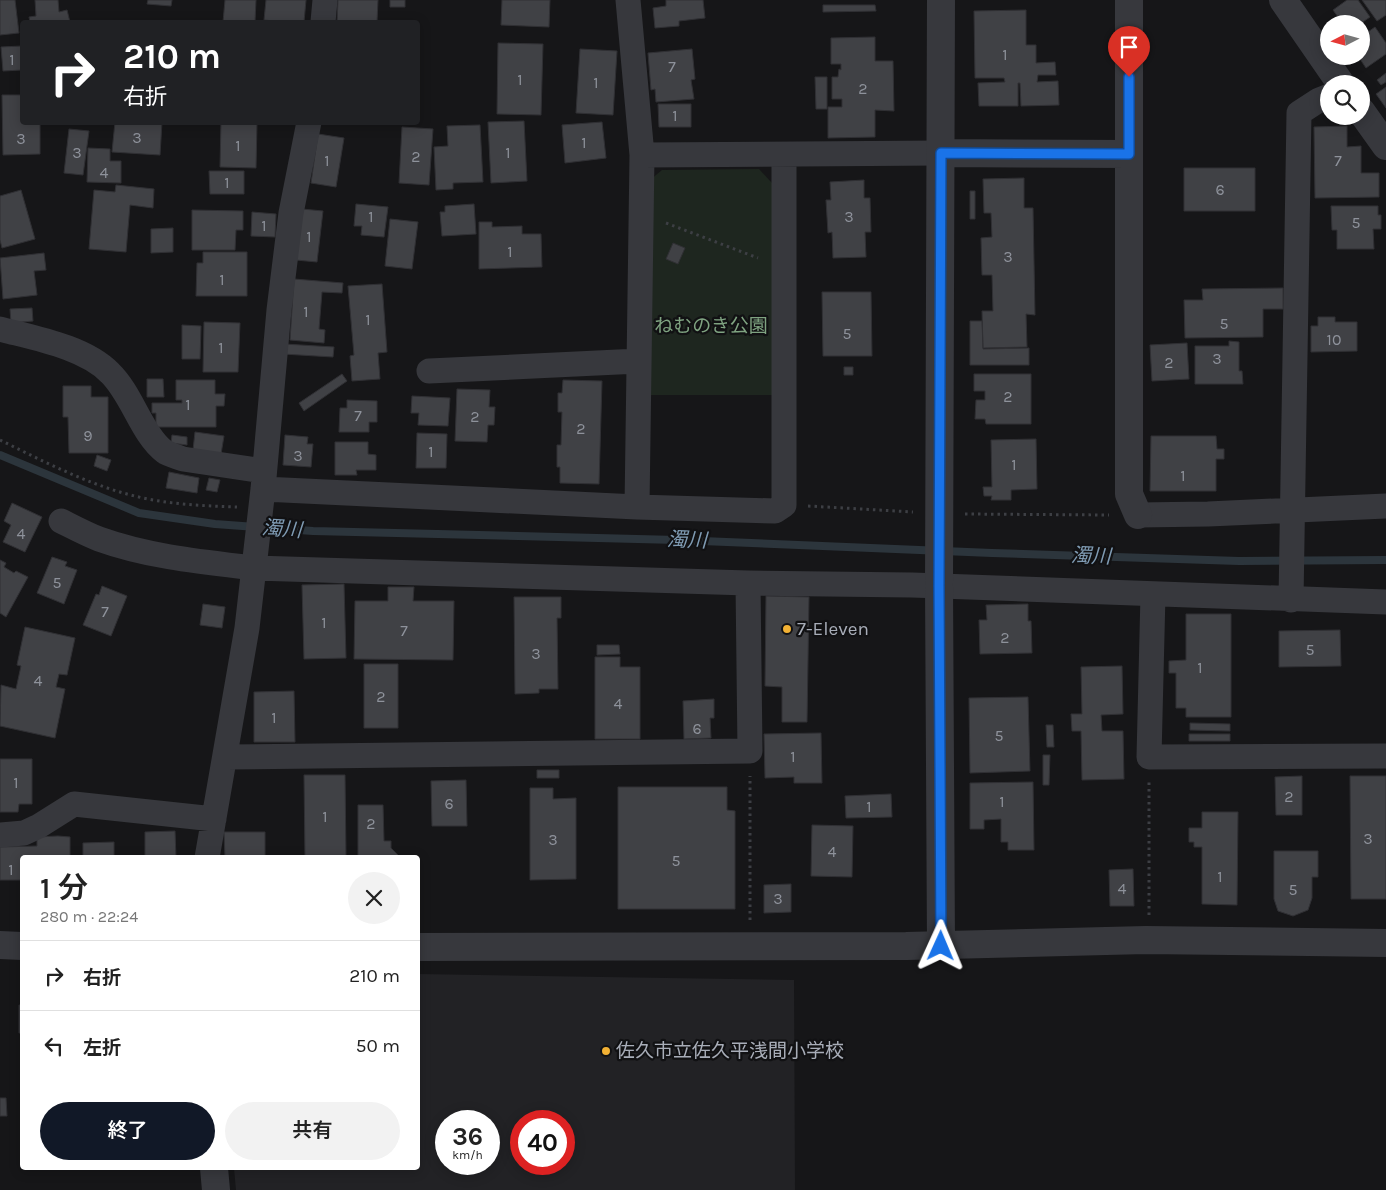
<!DOCTYPE html>
<html lang="ja">
<head>
<meta charset="utf-8">
<style>
  body { margin:0; font-family:Karla,"Noto Sans JP",sans-serif; background:#f2f2f2; color:#222; height:100vh; display:flex; flex-direction:column; font-size:19px; white-space:nowrap }
  * { box-sizing:border-box; margin:0 }
  p { font-size:16px; color:#767676 }
  .icon { flex:none; width:28px; height:28px; fill:none; stroke:currentColor; stroke-width:2; stroke-linecap:round; stroke-linejoin:round }
  .map { position:relative; flex:1; overflow:hidden }
  .sheet { position:absolute; left:20px; top:855px; width:400px; height:315px; display:flex; flex-direction:column; background:#fff; border-radius:5px; box-shadow:0 2px 12px #0003 }
  .sheet>* { flex:none }
  .hud { position:absolute; left:20px; top:20px; width:400px; height:105px; border-radius:5px; box-shadow:0 2px 12px #0003; background:#202124; color:#fff; overflow:hidden }
  .needle { width:32px; rotate:264deg }
  .fabs { position:absolute; left:1320px; top:15px; display:grid; gap:10px }
  .fabs a { display:grid; place-items:center; width:50px; height:50px; border-radius:50%; background:#fff; box-shadow:0 2px 12px #0003; font-size:25px }
  .speed { position:absolute; left:435px; top:1110px; display:flex; gap:10px; font-size:25px; font-weight:700; text-align:center }
  .speed>* { display:grid; place-content:center; width:65px; height:65px; border-radius:50%; background:#fff; box-shadow:0 2px 12px #0003; line-height:1 }
  .speed small { font-size:12px; font-weight:400 }
  .speed .limit { border:8px solid #d22; background:#fff; color:#111 }
  .pin { position:absolute; display:grid; place-items:center; width:42px; height:42px; color:#fff; margin:-51px -21px; border-radius:50% 50% 50% 0; rotate:-45deg; box-shadow:0 0 5px #0007 }
  .pin .icon { rotate:45deg }
  .me { position:absolute; width:55px; margin:-28px; rotate:1deg; stroke-linejoin:round; filter:drop-shadow(0 0 4px #0008) }
  .turn { display:flex; align-items:center; gap:18px; height:105px; padding:0 20px; font-size:22px }
  .turn .icon { width:65px; height:65px; stroke-width:2.5 }
  .turn b { display:block; font-size:35px; line-height:42px }
  .round { display:grid; place-items:center; flex:none; width:52px; height:52px; border-radius:26px; background:#f2f2f2 }
  .headline { display:flex; align-items:center; justify-content:space-between; height:85px; padding:0 20px }
  h1 { font-size:30px; font-weight:600; line-height:38px }
  .primary-button { display:flex; gap:10px; margin-top:auto; padding:10px 20px }
  .primary-button a { flex:1; height:58px; border-radius:30px; background:#111827; color:#fff; font-size:20px; font-weight:600; line-height:58px; text-align:center }
  .primary-button a+a { background:#f2f2f2; color:#222 }
  ul { padding:0; list-style:none }
  li { display:flex; align-items:center; gap:15px; height:70px; padding:0 20px; border-top:1px solid #e0e0e0 }
  li div { flex:1 }
  li b { display:block; font-size:19px }
  li em { font-style:normal }
  .map>svg:first-child { display:block }
</style>
</head>
<body>
<div class="map">
<svg width="1386" height="1190" viewBox="0 0 1386 1190">
  <rect width="100%" height="100%" fill="#161618"/>
  <path fill="#222225" fill-rule="evenodd" d="M418,974L794,980L795,1190H236L234,1168H418ZM446,1121H489V1164H446ZM521,1121H564V1164H521Z"/>
  <path fill="#1e261f" d="M759,169L772,183V395H650V180L662,170Z"/>
  <g fill="none" stroke-linecap="round" stroke-linejoin="round">
    <path stroke="#2c353c" stroke-width="8" d="M0,455L139,513L215,524L313,531L677,540L992,553L1239,561L1386,560"/>
  </g>
  <path fill="#404145" stroke="#303034" d="M0,0H15L19,33L0,35Z
    M35,0H58L59,12L67,10L70,22H30L29,17L36,16Z
    M148,0H172L171,6L147,4Z
    M225,0H256L255,22H223Z
    M266,0H306L304,22H284L264,20Z
    M338,0H378L377,22H337Z
    M390,0H405V7H390Z
    M502,0H550L549,27L501,25Z
    M666,0H703L705,18L679,21V26L655,28L653,8L666,6Z
    M1347,0H1358L1370,17L1360,24H1343L1333,10Z
    M1362,0H1386V15L1377,21Z
    M823,5H875L876,11L823,12Z
    M1026,10V45H1036V63L1055,62L1056,75H1038L1037,82L1058,81L1059,105L1021,106L1020,83H1018V106H979L978,83L1005,82L1004,78H975L974,11Z
    M1375,27L1386,43V54L1366,68L1358,56H1361V37Z
    M875,37V61H893L894,111L875,110V137L828,138V107H842V99H832V77H838L839,69L841,70V64H831V38Z
    M498,43L543,44L541,115L497,114Z
    M22,46V70L3,71L1,47Z
    M580,49L617,51L613,115L576,113Z
    M692,49L695,79L691,80L694,99L656,102L655,89L651,90L648,53Z
    M1386,73V82L1381,85L1377,80Z
    M815,77H827V109H816Z
    M1386,87V108L1376,94Z
    M2,95H22V122H40V154L3,155Z
    M658,104H691V127H659Z
    M524,121L527,181L491,183L488,122Z
    M115,122H162L160,155L112,152Z
    M221,122H257L256,168L220,167Z
    M602,122L606,158L565,163L562,125Z
    M480,125L483,182L453,183V189L436,190L434,147L448,146L447,126Z
    M1347,126V147L1361,146V173H1379V197L1315,198L1314,127Z
    M402,127L433,129L429,185L399,183Z
    M69,129L89,131L83,175L64,173Z
    M318,134L344,138L336,187L311,183Z
    M88,148L110,149V161H121V183L87,182Z
    M1184,168H1255V211H1184Z
    M209,171H244V194H210Z
    M1024,178V208H1033L1035,315L1026,314L1027,347L983,348L982,311H993L992,275H982L981,238L992,237L991,213H984L983,179Z
    M864,180V198H870L871,232H865L866,257L833,258L832,232L828,233L826,200H831L830,182Z
    M116,185L154,189L153,208L130,205L126,252L89,249L94,190L115,192Z
    M21,190L35,239L2,248L0,240V196Z
    M970,191H975V219H970Z
    M356,204L388,207L384,237L361,235L362,226H354Z
    M474,204L476,234L442,236L440,212H445V206Z
    M1331,206H1378V215H1381V229H1373L1374,249H1337V230H1332Z
    M302,209L323,211L317,262L296,260Z
    M192,210L243,211V230H236L235,250H192Z
    M252,212L276,214L275,237L251,236Z
    M390,219L418,222L412,269L385,266Z
    M479,222H492V227L522,226V234H541L542,267L479,269Z
    M173,228V252L151,253V229Z
    M673,243L685,248L678,264L666,259Z
    M203,252H247V296H196L197,263H203Z
    M44,253L46,270L34,271L37,295L3,299L0,258Z
    M294,279L343,283L342,293L322,292L319,329L325,330L324,343L290,340Z
    M382,284L387,352L378,353L380,379L352,381L350,356L354,355L348,286Z
    M1283,288V309H1263V337L1185,338L1184,300H1203L1202,289Z
    M822,292H871L872,356H823Z
    M32,308L33,321L11,323L10,309Z
    M1318,317H1335V322H1357V351L1311,352V326H1318Z
    M970,321H982L983,349L1029,348V365H970Z
    M204,322L240,323L238,372H203Z
    M182,325L201,326L200,359H182Z
    M1229,341L1239,342V371H1242L1243,384H1195V346H1229Z
    M1187,343L1189,379L1152,381L1150,345Z
    M284,344L334,347L333,357L283,354Z
    M844,367H853V375H844Z
    M342,374L347,381L304,411L299,403Z
    M974,374H1031V424H986L985,419H975L976,400H985V391H974Z
    M147,379H163L164,397H147Z
    M176,380H215V394H225L224,406H216V427H156V413H152V403H182V400H176Z
    M563,380L602,381L599,484L560,483V467H557V445H561L562,412H558V393H562Z
    M63,386H91V397H108V453H69L68,417H63Z
    M457,389L490,390L489,407H495L494,425H488L487,442L455,441Z
    M412,396L450,398L448,426L418,425L419,413H411Z
    M347,400L377,401V422H369V432H339L340,408H347Z
    M195,432L224,436L221,454L193,450Z
    M417,433L447,434L446,468H416Z
    M172,435L187,437V445L171,443Z
    M285,435L308,437L307,444H313L311,467L283,465Z
    M1151,436H1216L1217,449H1224V459H1216V491H1150Z
    M1036,439L1037,489L1011,490V500H991L992,496H984L983,487H992L991,440Z
    M335,442H368V454L376,455V470H356L357,475H335Z
    M97,455L111,460L107,471L94,466Z
    M169,472L199,478L197,493L166,488Z
    M209,478L220,480L217,492L206,490Z
    M12,503L42,517L25,552L3,542L11,525L4,521Z
    M52,557L67,562L65,566L77,570L64,604L37,593Z
    M0,560L6,563L4,567L14,573L16,571L28,577L6,617L0,613Z
    M344,584L346,658L304,659L302,585Z
    M102,586L127,596L111,636L83,625L96,594L99,595Z
    M388,587H414L413,601H454L453,660L354,659L355,601H388Z
    M766,596L809,597L807,722H782V687L765,686Z
    M514,597H561V618H557L558,689H539V693L515,694Z
    M203,604L225,607L222,628L200,625Z
    M1028,604V621H1031L1032,653L980,654L979,620H987L986,605Z
    M1186,614H1231V717H1186V708H1176V673H1169V661L1186,660Z
    M25,627L75,638L67,675L59,674L56,687L65,689L55,738L0,726L1,685L16,689L21,666L17,665Z
    M1340,630L1341,666L1279,667V631Z
    M597,645H619L620,654L597,655Z
    M595,657H620V667H640V739H595Z
    M364,664H398V728H364Z
    M1122,666L1123,714L1101,715L1102,731H1123L1124,779L1082,780L1081,731H1072L1071,714H1082L1081,667Z
    M294,691L295,742H254V692Z
    M1028,697L1030,771L970,773L969,698Z
    M714,699V718H710L711,738L684,739L683,701Z
    M1190,723L1230,724V731L1190,730Z
    M1046,725H1053L1054,747H1047Z
    M821,733L822,783H794V777L765,778L764,734Z
    M1189,734H1230V741H1189Z
    M1043,755H1050L1049,785H1043Z
    M0,759H32V804H19L18,812H0Z
    M537,770H559V778H537Z
    M304,775H345L346,858H305Z
    M1302,776V815H1276L1275,777Z
    M1350,776H1386V899H1351Z
    M466,780L467,826H432L431,781Z
    M1033,782L1034,850H1008V842H1001V819L984,820V829H970V783Z
    M618,787H727V810L735,811V909H618Z
    M530,788H553V799L576,798V879L530,880Z
    M891,794L892,817L846,818L845,796Z
    M358,805H383L384,841H391V848L401,858H358Z
    M1202,812H1238L1237,905L1202,904V847H1194V842H1189V828H1202Z
    M812,825L853,826L852,877L811,876Z
    M175,831L176,858H145V832Z
    M224,832H265V858H225Z
    M58,836L70,837V858H22V880H0V847L37,846V837Z
    M114,842V858H83V843Z
    M1274,851H1318V877H1312V898L1308,910L1293,916L1278,911L1274,899Z
    M1133,869L1134,906H1110L1109,870Z
    M791,884V912L764,913V885Z
    M19,1005H22V1033H19Z
    M0,1098H6L7,1116H0Z"/>
  <g fill="none" stroke-linecap="round" stroke-linejoin="round">
    <path stroke="#3d3f44" stroke-width="3" stroke-dasharray="2.5 4" stroke-linecap="butt" d="M666,223L758,258
      M0,440C49,464 98,490 153,500C181,505 209,506 237,507
      M808,506L913,512
      M965,514L1109,515
      M1149,915V781
      M750,920V776"/>
    <path stroke="#37383d" stroke-width="25" d="M628,0L642,155L637,507
      M323,22L325,0
      M642,155L941,153
      M0,329C34,338 85,347 110,373C132,394 142,435 165,452C171,455 177,457 183,459L264,471
      M429,371L639,361
      M263,489L637,507L775,511L784,505V155
      M1138,515L1208,514L1386,506
      M61,521C73,527 86,534 99,539C149,557 203,562 254,568L748,583L912,585L1386,602
      M1153,594L1149,757L1386,756
      M1291,600L1299,113L1319,100L1329,96
      M226,757L750,751L748,583
      M0,835L24,833L39,826L74,804L214,819
      M207,858L247,628L263,489L279,310L291,213L309,122"/>
    <path stroke="#37383d" stroke-width="28" d="M941,0L939,586L941,946
      M1129,0V494L1138,515
      M1283,0L1341,84
      M1361,111L1386,146
      M941,153L1129,154
      M0,945L22,946
      M418,947L906,946L1146,940L1386,943
      M214,1168L216,1190"/>
  </g>
  <g fill="none" stroke-linecap="round" stroke-linejoin="round">
    <defs>
      <path id="route" d="M941,946L939,586L941,153L1129,154V77"/>
    </defs>
    <use href="#route" stroke="#114b97" stroke-width="12"/>
    <use href="#route" stroke="#1a73e8" stroke-width="9"/>
  </g>
  <g fill="#f2b134" stroke="#111113" stroke-width="2">
    <circle cx="787" cy="629" r="5"/>
    <circle cx="606" cy="1051" r="5"/>
  </g>
  <g text-anchor="middle" dominant-baseline="central" stroke-width="4.5" stroke-linejoin="round" paint-order="stroke">
    <g font-size="16" fill="#8e929b">
      <text x="1005" y="54">1</text>
      <text x="12" y="59">1</text>
      <text x="672" y="66">7</text>
      <text x="520" y="79">1</text>
      <text x="596" y="82">1</text>
      <text x="863" y="88">2</text>
      <text x="675" y="115">1</text>
      <text x="137" y="137">3</text>
      <text x="21" y="138">3</text>
      <text x="584" y="142">1</text>
      <text x="238" y="145">1</text>
      <text x="77" y="152">3</text>
      <text x="508" y="152">1</text>
      <text x="416" y="156">2</text>
      <text x="327" y="160">1</text>
      <text x="1338" y="160">7</text>
      <text x="104" y="172">4</text>
      <text x="227" y="182">1</text>
      <text x="1220" y="189">6</text>
      <text x="371" y="216">1</text>
      <text x="849" y="216">3</text>
      <text x="1356" y="222">5</text>
      <text x="264" y="225">1</text>
      <text x="309" y="236">1</text>
      <text x="510" y="251">1</text>
      <text x="1008" y="256">3</text>
      <text x="222" y="279">1</text>
      <text x="306" y="311">1</text>
      <text x="368" y="319">1</text>
      <text x="1224" y="323">5</text>
      <text x="847" y="333">5</text>
      <text x="1334" y="339">10</text>
      <text x="221" y="347">1</text>
      <text x="1217" y="358">3</text>
      <text x="1169" y="362">2</text>
      <text x="1008" y="396">2</text>
      <text x="188" y="404">1</text>
      <text x="358" y="415">7</text>
      <text x="475" y="416">2</text>
      <text x="581" y="428">2</text>
      <text x="88" y="435">9</text>
      <text x="431" y="451">1</text>
      <text x="298" y="455">3</text>
      <text x="1014" y="464">1</text>
      <text x="1183" y="475">1</text>
      <text x="21" y="533">4</text>
      <text x="57" y="582">5</text>
      <text x="105" y="611">7</text>
      <text x="324" y="622">1</text>
      <text x="404" y="630">7</text>
      <text x="1005" y="637">2</text>
      <text x="1310" y="649">5</text>
      <text x="536" y="653">3</text>
      <text x="1200" y="667">1</text>
      <text x="38" y="680">4</text>
      <text x="381" y="696">2</text>
      <text x="618" y="703">4</text>
      <text x="274" y="717">1</text>
      <text x="697" y="728">6</text>
      <text x="999" y="735">5</text>
      <text x="793" y="756">1</text>
      <text x="16" y="782">1</text>
      <text x="1289" y="796">2</text>
      <text x="1002" y="801">1</text>
      <text x="449" y="803">6</text>
      <text x="869" y="806">1</text>
      <text x="325" y="816">1</text>
      <text x="371" y="823">2</text>
      <text x="1368" y="838">3</text>
      <text x="553" y="839">3</text>
      <text x="832" y="851">4</text>
      <text x="676" y="860">5</text>
      <text x="11" y="869">1</text>
      <text x="1220" y="876">1</text>
      <text x="1122" y="888">4</text>
      <text x="1293" y="889">5</text>
      <text x="778" y="898">3</text>
    </g>
    <g font-size="19" fill="#7fa381" stroke="#111113">
      <text x="711" y="326">ねむのき公園</text>
    </g>
    <g font-size="19" fill="#a8adb8" stroke="#111113" text-anchor="start">
      <text x="797" y="629">7-Eleven</text>
      <text x="616" y="1051">佐久市立佐久平浅間小学校</text>
    </g>
    <g font-size="20" font-style="italic" fill="#7f9bb3" stroke="#111113">
      <text transform="translate(282 529) rotate(4)">濁川</text>
      <text transform="translate(687 540) rotate(2)">濁川</text>
      <text transform="translate(1091 556) rotate(2)">濁川</text>
    </g>
  </g>
</svg>
<div class="fabs">
<a><svg class="needle" viewBox="-14 -14 28 28"><path d="M0-13l5 13h-10z" fill="#e53935"/><path d="M0 13l5-13h-10z" fill="#767676"/></svg></a>
<a><svg class="icon" aria-label="search" viewBox="0 0 24 24"><circle cx="10" cy="10" r="6"/><path d="M15 15l6 6"/></svg></a>
</div>
<div class="speed"><div>36<small>km/h</small></div><div class="limit">40</div></div>
<div class="pin" style="left:1129px;top:77px;background:#d93025"><svg class="icon" aria-label="arrive" viewBox="0 0 24 24"><path d="M6 21V4h12l-3 4 3 4H6"/></svg></div>
<svg class="me" style="left:941px;top:946px" viewBox="-20 -20 40 40"><path d="M0-17L14 15 0 8-14 15z" fill="#1a73e8" stroke="#fff" stroke-width="4"/></svg>
<div class="hud">
<div class="turn"><svg class="icon" aria-label="right" viewBox="0 0 24 24"><path d="M7 20v-9h11M14 6l5 5-5 5"/></svg><div><b>210 m</b>右折</div></div>
</div>
<section class="sheet">
<div class="headline"><div><h1>1 分</h1><p>280 m · 22:24</p></div><a class="round"><svg class="icon" aria-label="close" viewBox="0 0 24 24"><path d="M6 6l12 12M18 6L6 18"/></svg></a></div>
<ul>
<li><svg class="icon" aria-label="right" viewBox="0 0 24 24"><path d="M7 20v-9h11M14 6l5 5-5 5"/></svg><div><b>右折</b></div><em>210 m</em></li>
<li><svg class="icon" aria-label="left" viewBox="0 0 24 24"><path d="M17 20v-9H6M10 6l-5 5 5 5"/></svg><div><b>左折</b></div><em>50 m</em></li>
</ul>
<div class="primary-button"><a>終了</a><a>共有</a></div>
</section>
</div>
</body>
</html>
